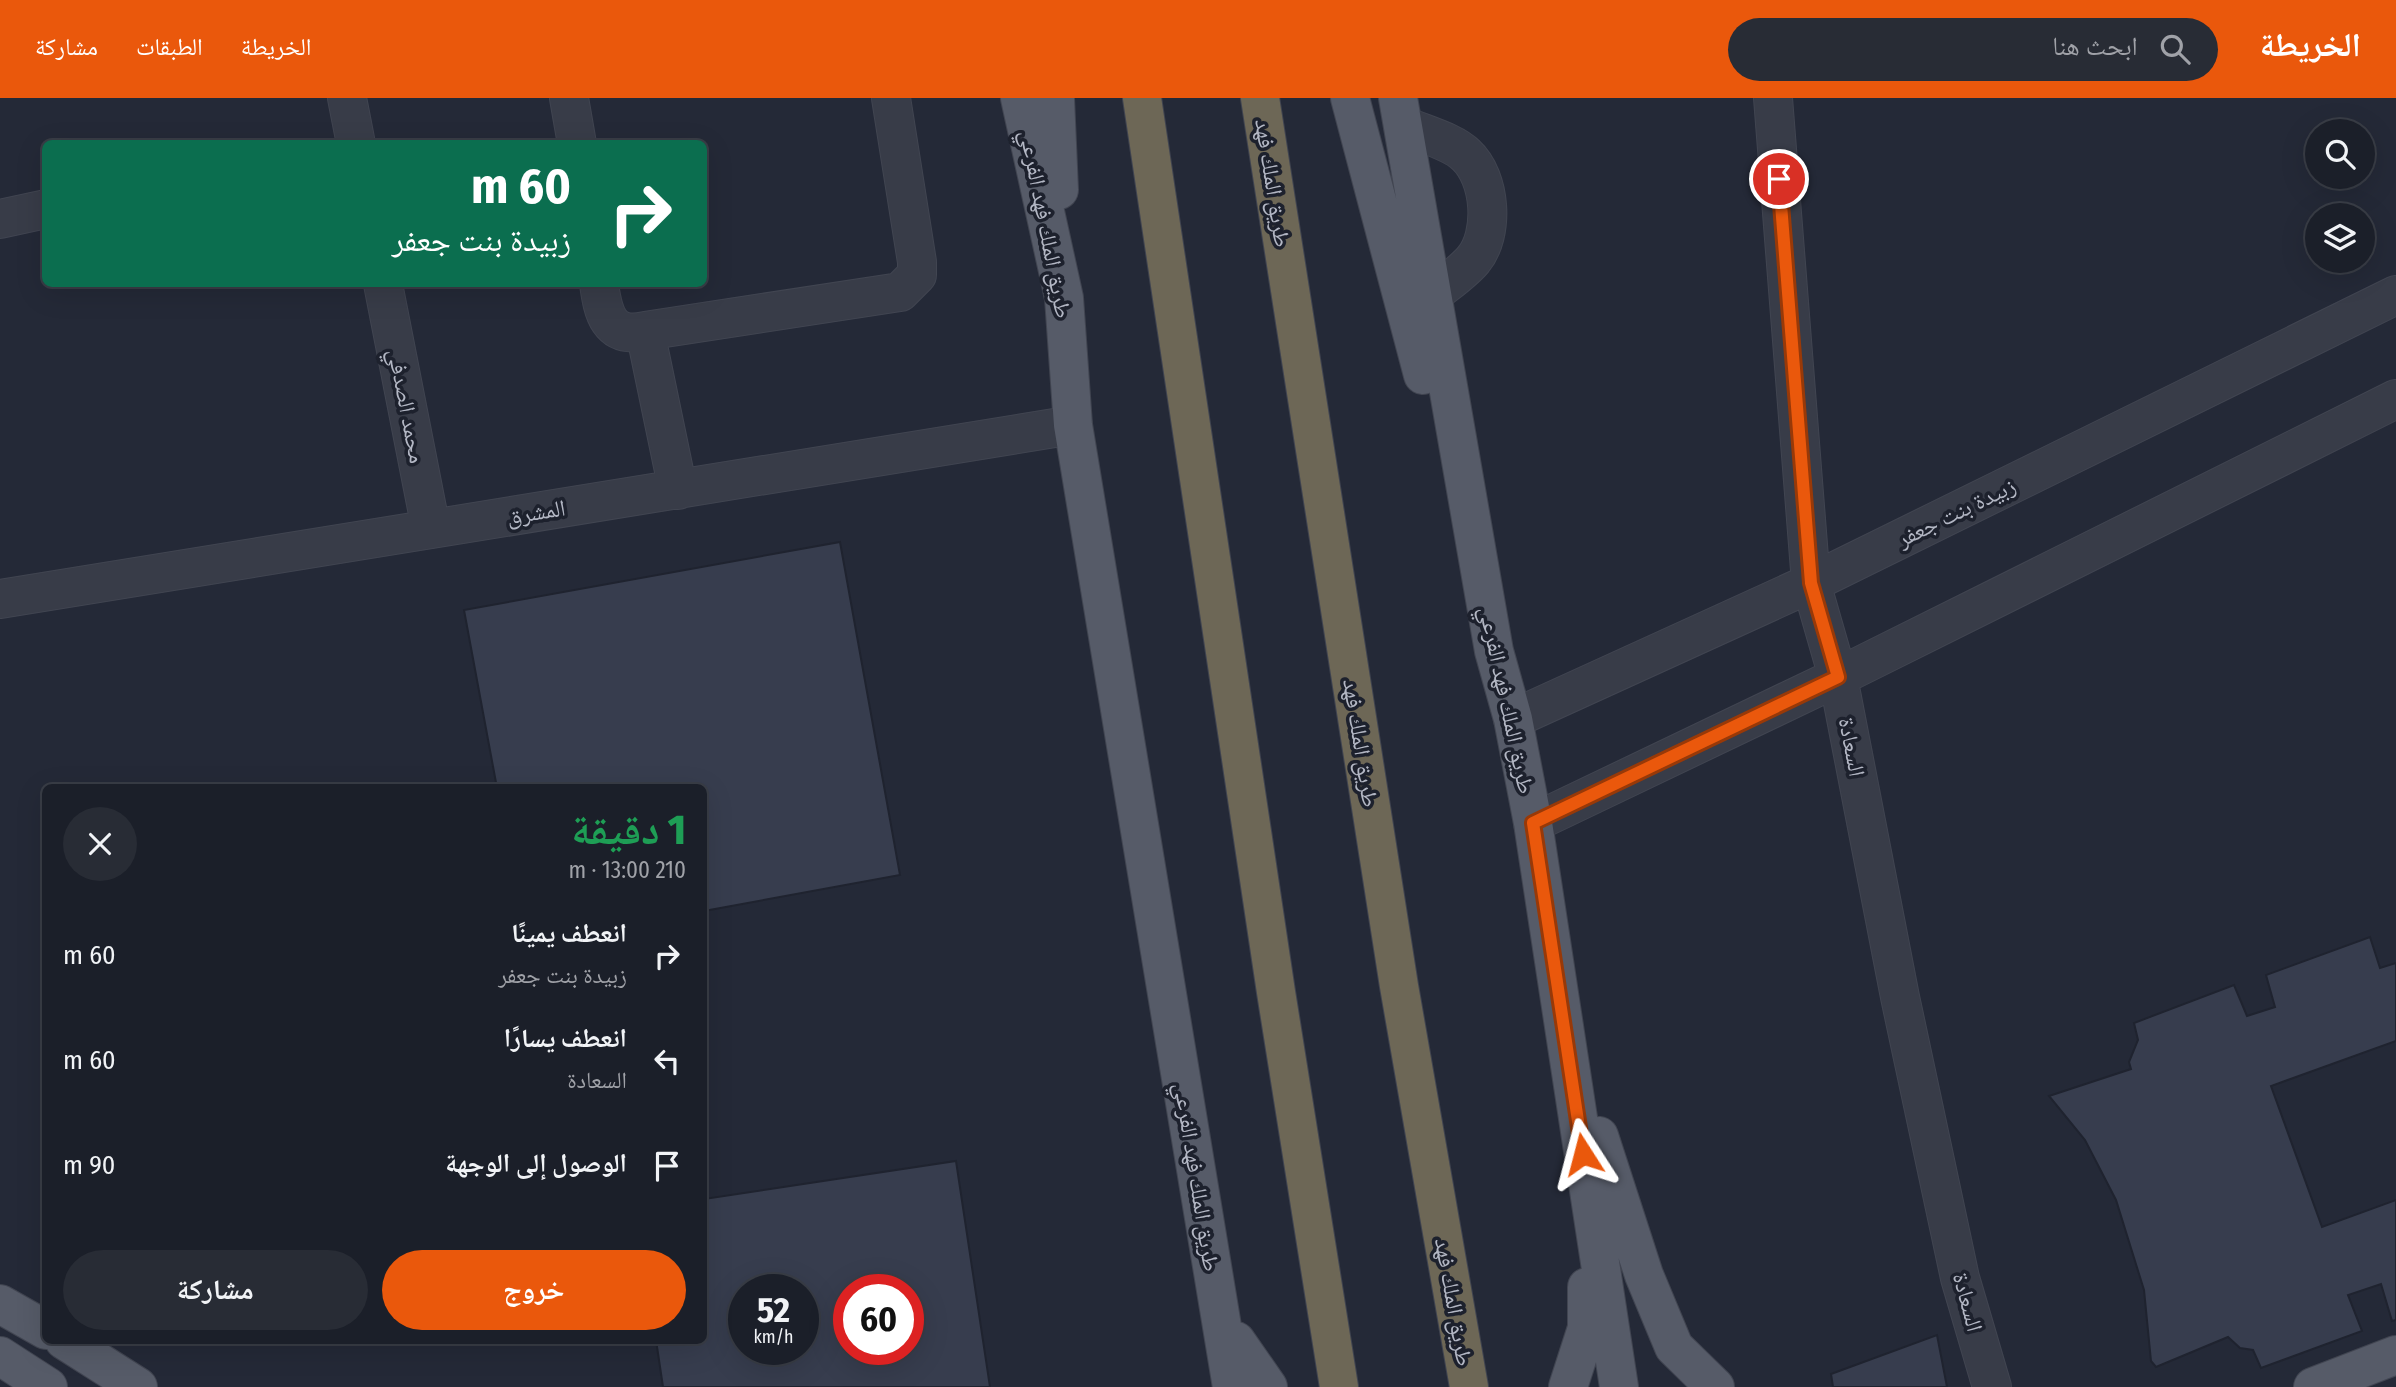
<!DOCTYPE html>
<html lang="ar">
<head>
<meta charset="utf-8">
<style>
  body { margin:0; font-family:"Fira Sans Condensed","Noto Naskh Arabic",sans-serif; background:#282c35; color:#f1f3f6; direction:rtl; height:100vh; display:flex; flex-direction:column; font-size:26px; white-space:nowrap }
  * { box-sizing:border-box; margin:0 }
  p { font-size:23px; color:#a0a2a8 }
  .icon { flex:none; width:38px; height:38px; fill:none; stroke:currentColor; stroke-width:2; stroke-linecap:round; stroke-linejoin:round }
  .map { position:relative; flex:1; overflow:hidden; direction:ltr }
  .side { position:absolute; left:42px; top:686px; width:665px; height:560px; display:flex; flex-direction:column; background:#1b1f29; border-radius:10px; box-shadow:0 7px 28px #0002,0 0 0 2px #393d46; direction:rtl }
  .side>* { flex:none }
  .guide { position:absolute; left:42px; top:42px; width:665px; height:147px; border-radius:10px; box-shadow:0 7px 28px #0002,0 0 0 2px #393d46; direction:rtl; background:#0b6e4f; color:#fff; overflow:hidden }
  .controls { position:absolute; left:2305px; top:21px; display:grid; gap:14px }
  .controls a { display:grid; place-items:center; width:70px; height:70px; border-radius:50%; background:#1b1f29; box-shadow:0 7px 28px #0002,0 0 0 2px #393d46; font-size:35px }
  .speed { position:absolute; left:728px; top:1176px; display:flex; gap:14px; font-size:35px; font-weight:700; text-align:center }
  .speed>* { display:grid; place-content:center; width:91px; height:91px; border-radius:50%; background:#1b1f29; box-shadow:0 7px 28px #0002,0 0 0 2px #393d46; line-height:1 }
  .speed small { font-size:18px; font-weight:400 }
  .speed .limit { border:10px solid #d22; background:#fff; color:#111 }
  .pin { position:absolute; display:grid; place-items:center; width:60px; height:60px; color:#fff; margin:-30px; border:4px solid #fff; border-radius:50%; box-shadow:0 2px 7px #0007 }
  .me { position:absolute; width:77px; margin:-38px; rotate:351deg; stroke-linejoin:round; filter:drop-shadow(0 0 5px #0008) }
  .turn { display:flex; align-items:center; gap:24px; height:147px; padding:0 21px; font-size:32px }
  .turn .icon { width:91px; height:91px; stroke-width:2.5 }
  .turn b { display:block; font-size:49px; line-height:60px }
  .round { display:grid; place-items:center; flex:none; width:74px; height:74px; border-radius:37px; background:#282c35 }
  .overview { display:flex; align-items:center; justify-content:space-between; height:119px; padding:0 21px }
  h1 { font-size:42px; font-weight:800; line-height:52px; color:#1e9e55 }
  .button { display:flex; gap:14px; margin-top:auto; padding:14px 21px }
  .button a { flex:1; height:80px; border-radius:42px; background:#ea580c; color:#fff; font-size:28px; font-weight:800; line-height:80px; text-align:center }
  .button a+a { background:#282c35; color:#f1f3f6 }
  ul { padding:0; list-style:none }
  li { display:flex; align-items:center; gap:21px; height:105px; padding:0 21px }
  li div { flex:1 }
  li b { display:block; font-size:26px }
  li em { font-style:normal }
  header { display:flex; align-items:center; gap:42px; box-sizing:border-box; height:98px; padding:0 35px; background:#ea580c; color:#fff }
  header strong { font-size:33px }
  nav { display:flex; gap:38px; margin-inline-start:auto; font-size:24px }
  .search { width:490px; height:63px; background:#282c35; display:flex; align-items:center; gap:18px; box-sizing:border-box; padding:0 24px; border-radius:38px; color:#a0a2a8; font-size:26px }
  .map>svg:first-child { display:block }
</style>
</head>
<body>
<header>
<strong>الخريطة</strong>
<div class="search"><svg class="icon" aria-label="search" viewBox="0 0 24 24"><circle cx="10" cy="10" r="6"/><path d="M15 15l6 6"/></svg>ابحث هنا</div>
<nav><a>الخريطة</a><a>الطبقات</a><a>مشاركة</a></nav>
</header>
<div class="map">
<svg width="2396" height="1289" viewBox="0 0 2396 1289">
  <rect width="100%" height="100%" fill="#242937"/>
  <path fill="#373d4e" stroke="#1f232f" stroke-width="2" fill-rule="evenodd" d="M840,444L900,777L704,813V690H497L464,512Z
    M2370,839L2380,870L2396,865V943L2271,988L2322,1129L2396,1102V1222L2392,1223L2381,1186L2348,1197L2362,1233L2261,1270L2253,1252L2240,1250L2228,1239L2156,1269L2151,1263L2144,1192L2116,1102L2085,1042L2049,998L2131,971L2129,964L2138,942L2134,925L2234,887L2247,918L2275,909L2266,877Z
    M956,1063L990,1289H663L656,1242H704V1101ZM744,1192H803V1251H744ZM849,1192H908V1251H849Z
    M1937,1237L1947,1289H1833L1831,1276Z"/>
  <g fill="none" stroke-linecap="round" stroke-linejoin="round">
    <defs>
      <path id="minor" d="M347,0L356,46
        M569,0L577,46
        M1773,0L1811,485L1838,579L1900,899L1960,1180L1992,1289
        M1403,27C1422,36 1452,43 1466,57C1491,80 1495,136 1473,162C1462,175 1445,186 1432,197
        M0,121L46,111
        M383,186L431,431
        M599,186C603,214 608,241 645,233L678,392
        M645,233L900,194L917,177V164L891,0
        M0,501L1073,327
        M1513,621L1811,485L2396,197
        M1533,725L1838,579L2396,301"/>
      <path id="major" d="M1020,0L1064,200L1073,327L1232,1289
        M1055,0L1059,92
        M1350,0L1423,277
        M1398,0L1494,553L1513,621L1533,725L1619,1289
        M1599,1038L1644,1177L1674,1249L1715,1289
        M0,1206L46,1232
        M64,1242L138,1289
        M1236,1243L1268,1289
        M0,1258L48,1289
        M1568,1289L1587,1230V1189
        M2313,1289L2396,1257"/>
      <path id="highway" d="M1142,0L1276,894L1339,1289
        M1260,0L1399,888L1469,1289"/>
    </defs>
    <use href="#minor" stroke="#414551" stroke-width="40"/>
    <use href="#major" stroke="#414551" stroke-width="40"/>
    <use href="#highway" stroke="#404450" stroke-width="40"/>
    <use href="#minor" stroke="#383c48" stroke-width="38"/>
    <use href="#major" stroke="#565b68" stroke-width="38"/>
    <use href="#highway" stroke="#6d6756" stroke-width="38"/>
  </g>
  <g fill="none" stroke-linecap="round" stroke-linejoin="round">
    <defs>
      <path id="route" d="M1583,1056L1533,725L1838,579L1811,485L1779,81"/>
    </defs>
    <use href="#route" stroke="#983908" stroke-width="18"/>
    <use href="#route" stroke="#ea580c" stroke-width="12"/>
  </g>
  <g text-anchor="middle" dominant-baseline="central" stroke-width="7" stroke-linejoin="round" paint-order="stroke">
    <g font-size="23" fill="#b3b7c4" stroke="#1d212d">
      <text transform="translate(1273 85) rotate(81)">طريق الملك فهد</text>
      <text transform="translate(1046 126) rotate(79)">طريق الملك فهد الفرعي</text>
      <text transform="translate(407 308) rotate(79)">محمد الصدفي</text>
      <text transform="translate(536 414) rotate(-9)">المشرق</text>
      <text transform="translate(1956 414) rotate(-26)">زبيدة بنت جعفر</text>
      <text transform="translate(1507 602) rotate(78)">طريق الملك فهد الفرعي</text>
      <text transform="translate(1361 645) rotate(81)">طريق الملك فهد</text>
      <text transform="translate(1852 649) rotate(79)">السعادة</text>
      <text transform="translate(1197 1079) rotate(81)">طريق الملك فهد الفرعي</text>
      <text transform="translate(1454 1204) rotate(80)">طريق الملك فهد</text>
      <text transform="translate(1968 1204) rotate(75)">السعادة</text>
    </g>
  </g>
</svg>
<div class="controls">
<a><svg class="icon" aria-label="search" viewBox="0 0 24 24"><circle cx="10" cy="10" r="6"/><path d="M15 15l6 6"/></svg></a>
<a><svg class="icon" aria-label="layers" viewBox="0 0 24 24"><path d="M12 4l9 5-9 5-9-5zM3 14l9 5 9-5"/></svg></a>
</div>
<div class="speed"><div>52<small>km/h</small></div><div class="limit">60</div></div>
<div class="pin" style="left:1779px;top:81px;background:#d93025"><svg class="icon" aria-label="arrive" viewBox="0 0 24 24"><path d="M6 21V4h12l-3 4 3 4H6"/></svg></div>
<svg class="me" style="left:1583px;top:1056px" viewBox="-20 -20 40 40"><path d="M0-17L14 15 0 8-14 15z" fill="#ea580c" stroke="#fff" stroke-width="4"/></svg>
<div class="guide">
<div class="turn"><svg class="icon" aria-label="right" viewBox="0 0 24 24"><path d="M7 20v-9h11M14 6l5 5-5 5"/></svg><div><b>60 m</b>زبيدة بنت جعفر</div></div>
</div>
<section class="side">
<div class="overview"><div><h1>1 دقيقة</h1><p>210 m · 13:00</p></div><a class="round"><svg class="icon" aria-label="close" viewBox="0 0 24 24"><path d="M6 6l12 12M18 6L6 18"/></svg></a></div>
<ul>
<li><svg class="icon" aria-label="right" viewBox="0 0 24 24"><path d="M7 20v-9h11M14 6l5 5-5 5"/></svg><div><b>انعطف يمينًا</b><p>زبيدة بنت جعفر</p></div><em>60 m</em></li>
<li><svg class="icon" aria-label="left" viewBox="0 0 24 24"><path d="M17 20v-9H6M10 6l-5 5 5 5"/></svg><div><b>انعطف يسارًا</b><p>السعادة</p></div><em>60 m</em></li>
<li><svg class="icon" aria-label="arrive" viewBox="0 0 24 24"><path d="M6 21V4h12l-3 4 3 4H6"/></svg><div><b>الوصول إلى الوجهة</b></div><em>90 m</em></li>
</ul>
<div class="button"><a>خروج</a><a>مشاركة</a></div>
</section>
</div>
</body>
</html>
